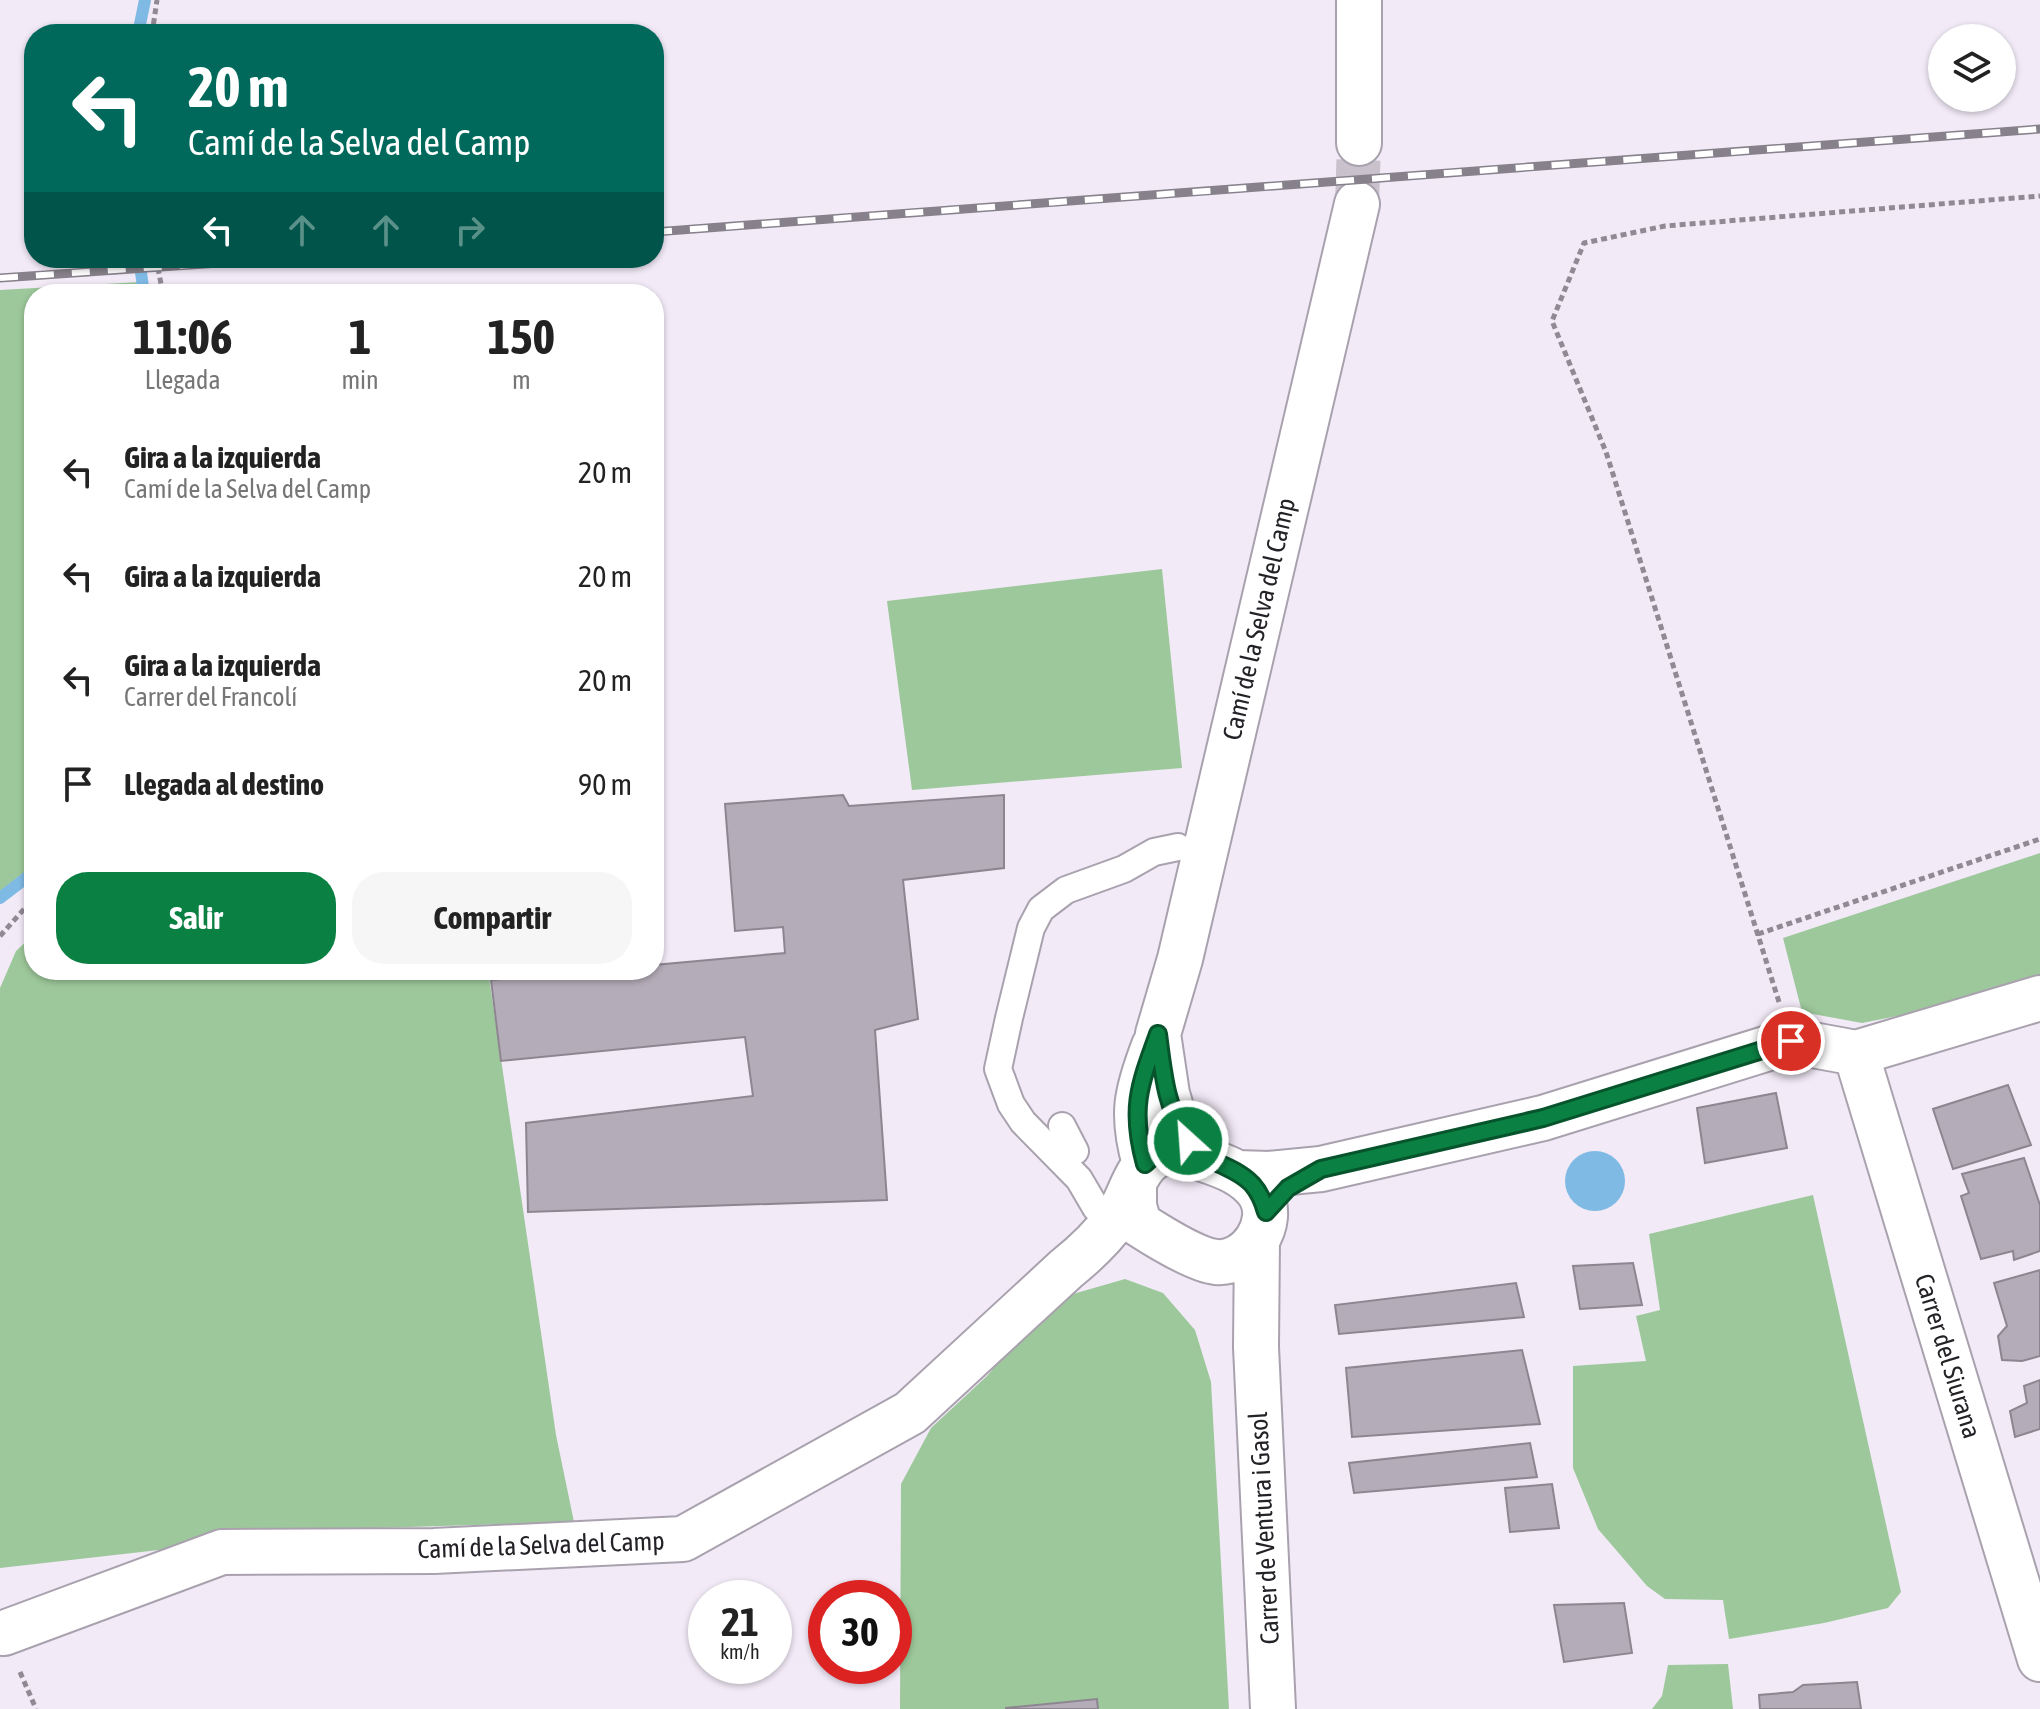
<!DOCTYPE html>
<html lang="es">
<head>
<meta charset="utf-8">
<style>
  body { margin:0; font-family:"Asap Condensed",sans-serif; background:#f6f6f6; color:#222; height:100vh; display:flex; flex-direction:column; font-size:30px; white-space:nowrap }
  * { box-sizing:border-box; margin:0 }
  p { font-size:26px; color:#767676 }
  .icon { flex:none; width:44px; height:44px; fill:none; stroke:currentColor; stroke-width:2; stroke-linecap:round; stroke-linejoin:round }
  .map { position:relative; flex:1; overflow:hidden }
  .drawer { position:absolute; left:24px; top:284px; width:640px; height:696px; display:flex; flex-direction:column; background:#fff; border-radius:32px; box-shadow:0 2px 6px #0004 }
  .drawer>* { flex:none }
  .banner { position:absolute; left:24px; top:24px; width:640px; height:244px; border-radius:32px; box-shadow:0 2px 6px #0004; background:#00695c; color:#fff; overflow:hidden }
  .controls { position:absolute; left:1928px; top:24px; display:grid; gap:16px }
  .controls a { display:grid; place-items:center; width:88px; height:88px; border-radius:50%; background:#fff; box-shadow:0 2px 6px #0004; font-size:40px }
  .speed { position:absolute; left:688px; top:1580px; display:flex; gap:16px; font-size:40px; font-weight:700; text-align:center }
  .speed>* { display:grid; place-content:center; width:104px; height:104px; border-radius:50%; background:#fff; box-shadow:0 2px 6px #0004; line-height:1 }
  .speed small { font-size:20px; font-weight:400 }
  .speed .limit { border:12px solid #d22; background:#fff; color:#111 }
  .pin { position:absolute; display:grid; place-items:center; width:68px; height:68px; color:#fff; margin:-34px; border:4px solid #fff; border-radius:50%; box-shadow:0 2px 8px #0007 }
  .me { position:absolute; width:88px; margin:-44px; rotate:334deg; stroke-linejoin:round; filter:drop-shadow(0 0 6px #0008) }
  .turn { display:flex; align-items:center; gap:28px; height:168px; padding:0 32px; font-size:36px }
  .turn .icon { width:104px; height:104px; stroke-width:2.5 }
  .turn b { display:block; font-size:56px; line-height:68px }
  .lanes { display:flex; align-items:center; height:76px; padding:0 32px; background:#0003; justify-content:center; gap:40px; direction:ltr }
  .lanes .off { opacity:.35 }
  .eta { display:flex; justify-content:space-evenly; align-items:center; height:136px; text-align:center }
  .eta b { font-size:48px; font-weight:700; line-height:56px }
  .button { display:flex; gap:16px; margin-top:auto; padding:16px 32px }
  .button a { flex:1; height:92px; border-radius:32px; background:#0b8043; color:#fff; font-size:32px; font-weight:700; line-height:92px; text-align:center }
  .button a+a { background:#f6f6f6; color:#222 }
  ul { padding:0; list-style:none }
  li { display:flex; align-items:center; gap:24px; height:104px; padding:0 32px }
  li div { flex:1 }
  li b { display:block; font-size:30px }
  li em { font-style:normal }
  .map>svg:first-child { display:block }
</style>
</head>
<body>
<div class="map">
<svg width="2040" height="1709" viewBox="0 0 2040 1709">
  <rect width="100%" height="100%" fill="#f2eaf7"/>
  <path fill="#9dc89b" d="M140,282L143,294H34V865L0,891V290Z
    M1162,569L1182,768L912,790L887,601Z
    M2040,853V986L2019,992L1862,1023L1802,1012L1783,938Z
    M34,934V970H488L556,1435L574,1522L343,1529L0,1568V988L16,951Z
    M1813,1195L1901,1592L1888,1608L1824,1623L1729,1639L1723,1600L1665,1599L1647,1586L1598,1529L1573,1468V1366L1646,1361L1636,1316L1660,1310L1649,1234Z
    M1125,1279L1163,1293L1195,1330L1211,1382L1229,1709H900L901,1484L931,1428L987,1376L1027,1329L1073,1294Z
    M1728,1664L1733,1709H1652L1662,1696L1668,1665Z"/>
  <path fill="#7fbae5" d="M1565 1181a30 30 0 1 1 60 0a30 30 0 1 1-60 0Z"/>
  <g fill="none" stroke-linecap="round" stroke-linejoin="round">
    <path stroke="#7fbae5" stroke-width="12" d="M138,34L145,0
      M139,258L144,294
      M0,898L34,872"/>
  </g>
  <path fill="#b4acb8" stroke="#8d8691" stroke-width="2" d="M843,795L849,806L1004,795V868L903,880L918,1019L875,1030L887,1200L528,1212L526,1123L753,1096L745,1037L501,1061L491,980L601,970H654V965L785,953L783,927L735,931L725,804Z
    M2008,1085L2031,1145L1953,1169L1933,1109Z
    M1776,1093L1787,1148L1705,1163L1697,1108Z
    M2024,1158L2040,1205V1251L2014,1260L2013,1251L1981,1259L1961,1196L1969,1193L1962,1174Z
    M1633,1263L1642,1305L1580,1309L1573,1266Z
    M2040,1270V1356L2022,1361L2002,1360L1998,1336L2007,1326L1994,1283Z
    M1516,1283L1524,1317L1339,1334L1335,1305Z
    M1522,1350L1540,1424L1352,1437L1346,1368Z
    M2040,1380V1429L2015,1437L2010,1411L2027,1403L2024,1386Z
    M1530,1443L1537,1477L1354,1493L1349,1463Z
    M1552,1484L1559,1528L1510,1532L1505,1488Z
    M1624,1603L1632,1653L1564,1662L1554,1605Z
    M1857,1682L1861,1709H1760L1759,1695L1793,1692L1803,1685Z
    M1097,1699L1098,1709H1006V1708Z"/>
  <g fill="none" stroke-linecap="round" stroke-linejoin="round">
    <path stroke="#c9c2cd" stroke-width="44" stroke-dasharray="44 22" stroke-linecap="butt" d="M1357,204L1359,143"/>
    <defs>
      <path id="lane" d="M1062,1126L1075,1151
        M1096,1208L1079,1179L1023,1122L1011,1104L998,1069L1009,1018L1031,928L1041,909L1066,890L1124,869L1154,852L1178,847"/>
      <path id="street" d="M1359,143V0
        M1856,1053L2040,1659
        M1199,1157L1176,1125L1167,1094L1158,1034L1180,959L1357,204
        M1145,1164C1131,1115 1136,1093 1154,1046
        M1237,1173L1269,1174L1321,1169L1543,1118L1791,1041L1856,1053L2040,998
        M1257,1240L1256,1347L1273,1709
        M4,1633L222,1552L434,1551L683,1539L910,1413L1066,1269C1086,1253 1102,1238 1117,1217C1130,1198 1135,1167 1156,1156C1171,1148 1189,1154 1203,1159C1224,1166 1247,1174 1260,1194C1277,1223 1249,1265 1216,1262C1196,1260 1156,1235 1139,1224L1134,1206V1185"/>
    </defs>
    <use href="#lane" stroke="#a9a2ae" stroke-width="30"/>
    <use href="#street" stroke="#a9a2ae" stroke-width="48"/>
    <path stroke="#908a94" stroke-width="5" stroke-dasharray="6 4" stroke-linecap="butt" d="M152,34L157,0
      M156,258L163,294
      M1758,934L2040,839
      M0,936L34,898
      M1779,1002L1606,452L1552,321L1584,243L1665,226L2040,196
      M20,1672L36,1709"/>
    <use href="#lane" stroke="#fff" stroke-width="26"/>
    <use href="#street" stroke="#fff" stroke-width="44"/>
    <defs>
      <path id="rail" d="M654,232L2040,129
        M0,278L291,258"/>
    </defs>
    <use href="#rail" stroke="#86818a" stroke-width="9"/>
    <use href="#rail" stroke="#fff" stroke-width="6" stroke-dasharray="18" stroke-linecap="butt"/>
  </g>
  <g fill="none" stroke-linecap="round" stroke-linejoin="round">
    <defs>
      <path id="route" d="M1188,1141C1166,1110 1163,1072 1158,1034C1139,1086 1130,1109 1145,1164C1149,1160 1155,1155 1160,1154C1183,1146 1236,1167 1252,1184C1260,1193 1263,1201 1266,1212L1288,1188L1321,1169L1543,1118L1791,1041"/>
    </defs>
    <use href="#route" stroke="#07532c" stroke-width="20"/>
    <use href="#route" stroke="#0b8043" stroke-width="14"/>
  </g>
  <g text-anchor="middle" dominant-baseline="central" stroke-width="6" stroke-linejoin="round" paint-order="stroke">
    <g font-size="26" fill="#252227" stroke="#fff">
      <text transform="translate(1259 619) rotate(-77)">Camí de la Selva del Camp</text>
      <text transform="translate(1948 1356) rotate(73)">Carrer del Siurana</text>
      <text transform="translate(1264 1528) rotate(-93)">Carrer de Ventura i Gasol</text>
      <text transform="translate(541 1545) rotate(-2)">Camí de la Selva del Camp</text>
    </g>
  </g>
</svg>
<div class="controls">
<a><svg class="icon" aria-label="layers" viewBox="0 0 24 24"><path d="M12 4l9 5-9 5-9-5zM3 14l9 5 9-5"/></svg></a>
</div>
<div class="speed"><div>21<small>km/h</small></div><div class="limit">30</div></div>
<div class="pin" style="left:1791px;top:1041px;background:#d93025"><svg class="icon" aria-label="arrive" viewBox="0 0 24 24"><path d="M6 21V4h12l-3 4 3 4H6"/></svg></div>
<svg class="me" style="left:1188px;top:1141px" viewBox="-20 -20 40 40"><circle r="17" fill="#0b8043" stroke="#fff" stroke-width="3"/><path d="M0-11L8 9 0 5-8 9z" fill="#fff"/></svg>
<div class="banner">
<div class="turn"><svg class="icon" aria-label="left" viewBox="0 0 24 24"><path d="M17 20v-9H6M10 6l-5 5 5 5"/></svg><div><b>20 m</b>Camí de la Selva del Camp</div></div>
<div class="lanes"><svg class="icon" aria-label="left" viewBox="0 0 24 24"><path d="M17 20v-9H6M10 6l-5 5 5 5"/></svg><svg class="icon off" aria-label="ahead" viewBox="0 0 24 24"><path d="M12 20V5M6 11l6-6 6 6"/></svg><svg class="icon off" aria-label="ahead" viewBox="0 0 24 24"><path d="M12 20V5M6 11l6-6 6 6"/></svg><svg class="icon off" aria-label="right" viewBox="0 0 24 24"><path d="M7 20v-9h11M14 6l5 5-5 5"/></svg></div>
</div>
<section class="drawer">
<div class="eta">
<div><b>11:06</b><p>Llegada</p></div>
<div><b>1</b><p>min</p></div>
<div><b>150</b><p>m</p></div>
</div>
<ul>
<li><svg class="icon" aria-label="left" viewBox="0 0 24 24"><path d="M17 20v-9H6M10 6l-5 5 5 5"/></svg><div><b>Gira a la izquierda</b><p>Camí de la Selva del Camp</p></div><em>20 m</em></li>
<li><svg class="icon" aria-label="left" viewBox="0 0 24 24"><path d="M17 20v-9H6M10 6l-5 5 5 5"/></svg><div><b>Gira a la izquierda</b></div><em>20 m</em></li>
<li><svg class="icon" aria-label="left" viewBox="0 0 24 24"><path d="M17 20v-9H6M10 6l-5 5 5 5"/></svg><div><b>Gira a la izquierda</b><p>Carrer del Francolí</p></div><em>20 m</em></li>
<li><svg class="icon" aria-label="arrive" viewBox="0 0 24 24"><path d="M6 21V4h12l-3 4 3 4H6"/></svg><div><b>Llegada al destino</b></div><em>90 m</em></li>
</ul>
<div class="button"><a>Salir</a><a>Compartir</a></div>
</section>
</div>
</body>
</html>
